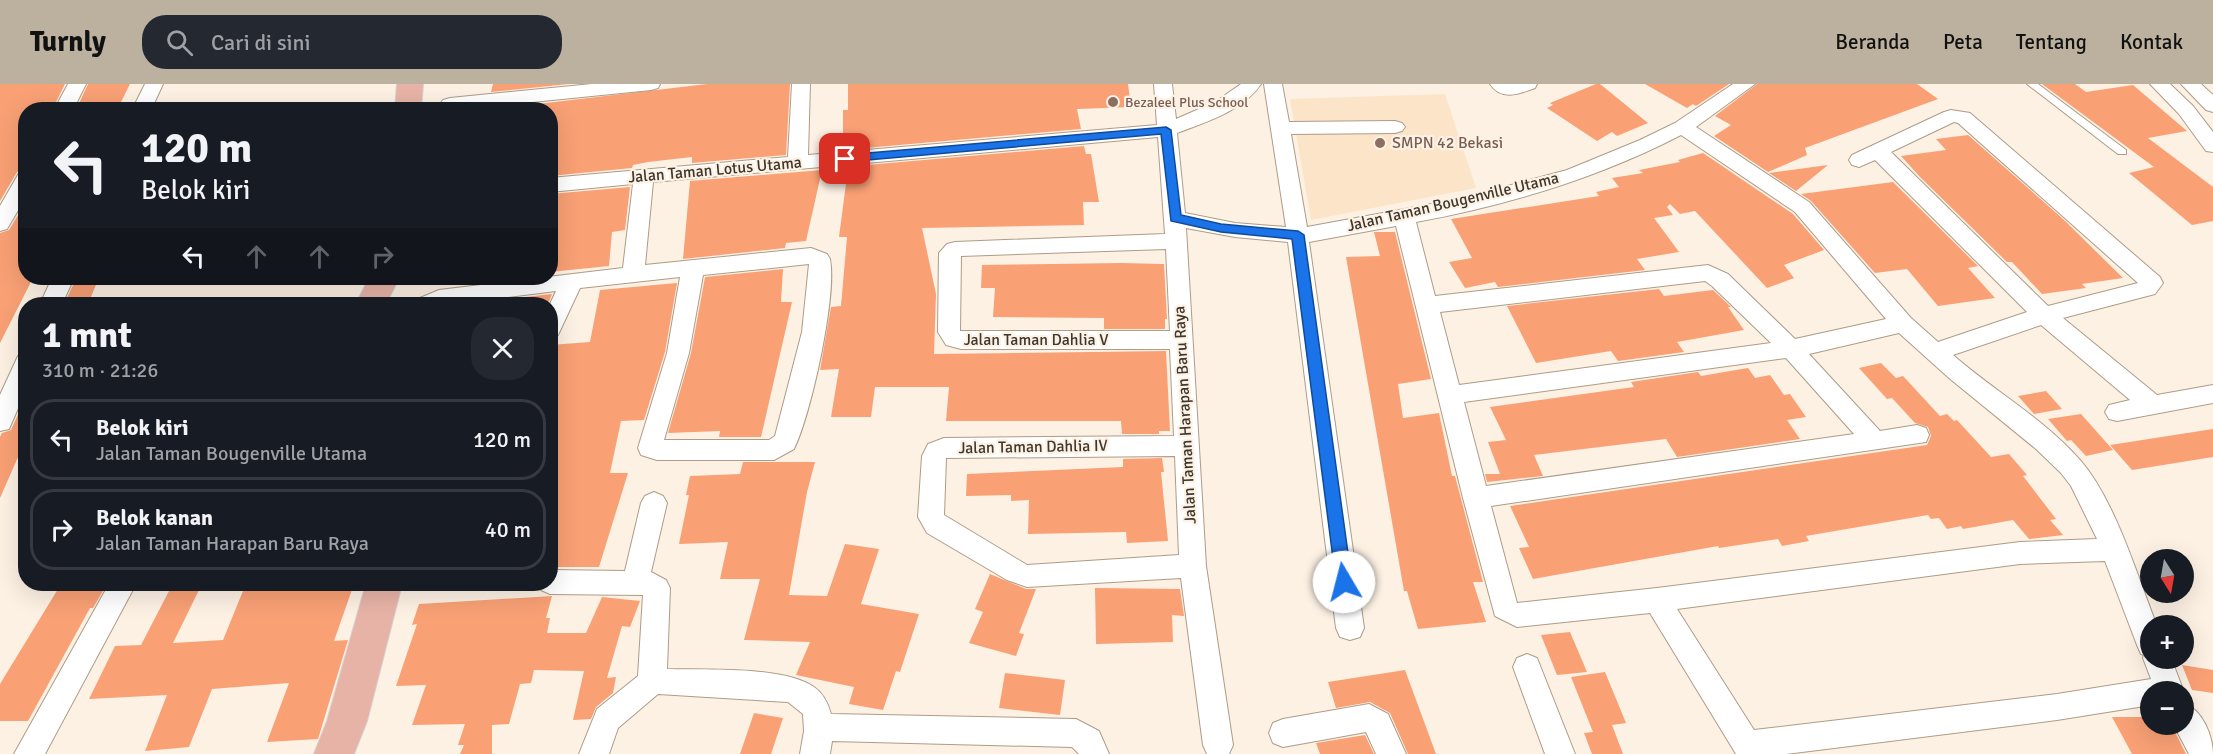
<!DOCTYPE html>
<html lang="id">
<head>
<meta charset="utf-8">
<style>
  body { margin:0; font-family:Signika,sans-serif; background:#242831; color:#f1f3f6; height:100vh; display:flex; flex-direction:column; font-size:22px; white-space:nowrap }
  * { box-sizing:border-box; margin:0 }
  p { font-size:20px; color:#9ea1a6 }
  .icon { flex:none; width:33px; height:33px; fill:none; stroke:currentColor; stroke-width:2; stroke-linecap:round; stroke-linejoin:round }
  .map { position:relative; flex:1; overflow:hidden }
  .panel { position:absolute; left:18px; top:213px; width:540px; height:294px; display:flex; flex-direction:column; background:#171b24; border-radius:24px; box-shadow:0 6px 24px #0002 }
  .panel>* { flex:none }
  .top-card { position:absolute; left:18px; top:18px; width:540px; height:183px; border-radius:24px; box-shadow:0 6px 24px #0002; background:#171b24; color:#f1f3f6; overflow:hidden }
  .needle { width:39px; rotate:169deg }
  .buttons { position:absolute; left:2140px; top:465px; display:grid; gap:12px }
  .buttons a { display:grid; place-items:center; width:54px; height:54px; border-radius:50%; background:#171b24; box-shadow:0 6px 24px #0002; font-size:30px }
  .pin { position:absolute; display:grid; place-items:center; width:51px; height:51px; color:#fff; margin:-26px; border-radius:12px; box-shadow:0 3px 9px #0006 }
  .me { position:absolute; width:66px; margin:-33px; rotate:352deg; stroke-linejoin:round; filter:drop-shadow(0 0 4px #0008) }
  .turn { display:flex; align-items:center; gap:21px; height:126px; padding:0 24px; font-size:27px }
  .turn .icon { width:78px; height:78px; stroke-width:2.5 }
  .turn b { display:block; font-size:42px; line-height:51px }
  .lanes { display:flex; align-items:center; height:57px; padding:0 24px; background:#0003; justify-content:center; gap:30px; direction:ltr }
  .lanes .off { opacity:.35 }
  .round { display:grid; place-items:center; flex:none; width:63px; height:63px; border-radius:24px; background:#242831 }
  .overview { display:flex; align-items:center; justify-content:space-between; height:102px; padding:0 24px }
  h1 { font-size:36px; font-weight:700; line-height:45px }
  ul { padding:0; list-style:none }
  li { display:flex; align-items:center; gap:18px; height:81px; margin:0 12px 9px; padding:0 12px; border:3px solid #363941; border-radius:24px }
  li div { flex:1 }
  li b { display:block; font-size:22px }
  li em { font-style:normal }
  header { display:flex; align-items:center; gap:36px; box-sizing:border-box; height:84px; padding:0 30px; background:#bbb19e; color:#111 }
  header strong { font-size:28px }
  nav { display:flex; gap:33px; margin-inline-start:auto; font-size:21px }
  .search { width:420px; height:54px; background:#242831; display:flex; align-items:center; gap:15px; box-sizing:border-box; padding:0 21px; border-radius:24px; color:#9ea1a6; font-size:22px }
  .map>svg:first-child { display:block }
</style>
</head>
<body>
<header>
<strong>Turnly</strong>
<div class="search"><svg class="icon" aria-label="search" viewBox="0 0 24 24"><circle cx="10" cy="10" r="6"/><path d="M15 15l6 6"/></svg>Cari di sini</div>
<nav><a>Beranda</a><a>Peta</a><a>Tentang</a><a>Kontak</a></nav>
</header>
<div class="map">
<svg width="2213" height="670" viewBox="0 0 2213 670">
  <rect width="100%" height="100%" fill="#fdf1e4"/>
  <path fill="#fce4c8" d="M1445,10L1476,104L1311,136L1290,15Z"/>
  <path fill="#f9a075" d="M0,0H65L52,26H26V85L17,88L0,117Z
    M88,0H130L117,26H76Z
    M493,0H569L491,8Z
    M707,0H790L786,71L692,79V73L648,78L633,81L632,84L550,92V26H487Z
    M848,0H1128L1131,23L1077,25L1081,45L843,66V26H848Z
    M1596,0H1600L1648,39L1617,52L1612,48L1597,57L1547,24L1553,21L1550,19Z
    M1645,0H1729L1696,22L1693,20L1687,24Z
    M1757,0H1917L1938,15L1805,64L1807,71L1768,88L1714,52L1731,41L1715,32Z
    M2042,0H2075L2086,8L2133,1L2187,47L2148,54L2213,103V137L2192,141L2129,89L2154,83Z
    M1968,51L2063,135L2123,194L2082,200L2086,204L2042,210L2012,178H2007L1921,94L1901,72L1946,66L1936,55Z
    M1084,62L1086,70H1091L1099,118H1083L1084,141L922,144L936,210L934,270L1166,267L1170,347H1159V350H1122L1121,337H946L949,303H875L871,333H831L839,285L820,286L831,223L841,222L847,153H839L847,92H844V83Z
    M1703,69L1793,130L1824,166L1784,181L1794,194L1767,204L1695,127L1680,130L1670,120L1667,123L1673,131L1654,134L1679,168L1637,175L1645,186L1498,203L1495,198L1465,204L1449,178L1472,174L1451,135L1599,112L1596,108L1619,103L1612,94L1643,89L1639,86L1680,78L1678,76Z
    M1828,81L1796,107L1769,89Z
    M822,86L806,157L786,159L785,164L683,175L690,97Z
    M1893,98L1978,182L1968,184L1995,214L1938,222L1907,185L1875,189L1811,117L1801,110Z
    M630,103L625,146L612,148L609,182L550,188V110Z
    M26,118V194H33L0,259V149L9,146Z
    M1374,148H1395L1431,295L1398,300L1403,334L1439,329L1452,392H1455L1483,498H1473L1486,538L1418,545L1407,507H1404L1346,173L1380,172Z
    M1121,179L1164,180L1167,235H1165V245H1104V234L993,233L995,204H981L982,181Z
    M783,185L781,218H792L761,353H719L720,347L668,349L691,269L705,193Z
    M98,196L88,220H64L74,199Z
    M677,199L665,268L644,336L621,337L610,389H628L599,483H550V261L590,258L600,206Z
    M1659,205L1664,212L1713,206L1731,223H1728L1744,246L1677,258L1684,268L1618,277L1611,267L1536,279L1507,222Z
    M552,210L548,220H466Z
    M1881,279L1896,294L1903,292L1940,332L1947,330L1954,337L1957,336L1991,373L2009,370L2027,391L2023,392L2056,435L2050,436L2063,451L2029,455L2013,436L1963,445L1961,442L1947,445L1939,434L1931,435L1928,431L1806,452L1809,457L1782,462L1778,455L1719,464L1718,462L1533,495L1519,464L1529,463L1510,422L1927,361L1931,352L1928,343L1915,339L1892,314L1887,315L1859,284Z
    M1748,284L1755,294L1770,291L1784,311L1790,310L1806,333L1787,336L1800,355L1677,373L1666,355L1534,371L1543,392L1487,398L1485,390H1500L1488,358L1506,356L1490,323L1634,303L1631,298L1698,288L1701,292Z
    M2046,307L2062,325L2034,330L2018,312Z
    M26,313V355L0,414V353L2,349L11,346Z
    M2081,330L2113,366L2086,372L2071,356L2067,357L2048,335Z
    M2213,345V373L2132,386L2110,361Z
    M1162,374L1164,388H1161L1168,457L1127,459L1126,448L1028,450L1029,416L1011,417V411L966,412L967,390L1123,383V375Z
    M743,378H815L807,408L789,511L827,512L845,460L879,465L861,520L919,530L900,588L896,587L883,626L849,620L854,603L796,591L810,558L744,556L760,495H720L728,458L679,460L689,411H686L690,392L740,390Z
    M990,490L1026,505H1036L1019,549L1024,550L1016,572L969,559L983,528L975,525Z
    M61,500H107L93,524H90L28,637H0V600Z
    M337,500H354L334,557L348,556L318,655L267,658L289,599L212,605L189,663L145,667L167,611L89,615L115,562L141,561L169,507L199,506L173,559L223,556L243,507Z
    M1095,504L1180,505L1184,532L1172,531L1173,558L1096,560Z
    M552,512L546,534H550L547,549H586L602,513L640,517L630,543L622,542L607,594L616,593L613,609L596,623L591,635L573,636L584,587L534,586L531,599L520,600L509,640L492,641V670H460L464,661H458L465,640L412,641L426,601L396,602L417,540L412,541L419,520Z
    M1570,548L1587,588L1557,591L1541,551Z
    M2182,581L2213,586V609L2192,606Z
    M1405,586L1436,670H1408L1390,629L1370,618L1336,624L1328,598Z
    M1605,588L1626,639L1612,641L1623,670H1592L1584,649L1593,648L1571,593Z
    M1005,589L1065,596L1060,631L999,624Z
    M754,629L783,634L771,670H740Z
    M2112,633H2151V640H2171L2186,670H2132Z
    M1365,651L1374,670H1320L1316,659Z"/>
  <g fill="none" stroke-linecap="round" stroke-linejoin="round">
    <defs>
      <path id="lane" d="M2027,0H2038L2126,66V70H2118Z"/>
      <path id="street" d="M68,0H86L73,26H54Z
        M145,0H163L151,26H132Z
        M592,0H660L658,4L651,6L455,26L443,24L440,20L443,16L450,14Z
        M792,0H810L808,71L1157,41L1154,0H1172L1176,35L1215,18L1241,0H1261C1243,27 1206,38 1177,49L1185,129L1235,139L1286,143L1264,0H1282L1289,38L1395,37L1402,39L1405,43L1402,47L1395,49L1291,50L1307,143L1459,115L1567,86L1640,56L1675,39L1733,0H1755L1696,43L1809,118L1911,234L1938,258L2027,228L1875,76L1859,83L1852,81L1849,76L1852,71L1944,28L1951,26L1970,29L2160,193L2163,199L2155,210L2063,234L2157,311L2213,301V319L2117,337L2109,335L2105,328L2109,321L2130,316L2041,241L1953,271C1993,306 2044,335 2080,376C2115,416 2137,491 2157,542H2151V574H2171L2184,608H2151V621L2057,636L1786,670H1736L1650,529L1517,543L1495,532L1463,414L1396,142L1309,158L1364,544L1360,553L1350,556L1340,553L1336,544L1288,158L1235,153L1186,144L1206,482L1233,661L1229,670H1207L1203,661L1181,494L1027,503L1007,496L927,449L918,433L922,372L928,360L944,354L1174,352L1170,265H961L946,261L938,248L939,169L947,160L955,158L1165,150L1158,53L653,98L645,181L811,164L827,170L830,175C837,212 811,331 794,365L774,376H657L641,371L638,364L667,269L680,193L580,204L558,251L550,253V220L556,207L450,220H417L420,214L439,206L623,184L633,100L550,108V94L788,73ZM1954,38L1958,39L2138,199L2048,222L1891,68ZM1681,51L1795,128L1886,235L1795,255L1728,190L1708,181L1435,212L1416,138C1508,121 1598,94 1681,51ZM1166,165L1170,247H960L961,172ZM809,180L802,248L775,352L769,356H664L689,269L703,191ZM1705,197L1712,202L1771,259L1459,301L1440,228ZM1899,249L1949,294L2036,365L2061,389L2071,402L2097,455L2020,458L1657,504L1517,519L1491,422L1926,358L1929,351L1926,344L1917,341L1880,347L1809,270ZM1786,274L1854,350L1486,402L1464,318ZM1175,372L1179,471L1027,481L944,431L946,374ZM2105,477L2137,561L2141,570L2144,571L2143,574L2151,595L2057,610L1754,646L1677,525L2020,480Z
        M1490,0H1537L1535,4C1519,10 1501,17 1490,0Z
        M2150,0H2170L2193,22L2213,48V68L2206,67L2179,30Z
        M2181,0H2201L2213,11V28L2206,26Z
        M26,87V113L7,145L0,147V122L19,89Z
        M52,194H74L62,220H40Z
        M26,269V306L9,345L0,347V311L18,272Z
        M654,408L663,412L667,419L651,488L666,496L670,504L667,585C706,586 783,582 814,603C823,609 828,619 831,630L1076,635L1099,647L1109,670H1079L1072,663L832,657L830,670H800L804,647L803,630L788,618L658,610L618,644L609,670H579L597,625L638,592L643,511L550,510L541,506L537,500H550V486L625,487L641,419L645,412Z
        M109,500H136L45,670H14Z
        M1527,570L1537,574L1575,670H1545L1513,583L1517,574Z
        M2184,619C2202,626 2213,651 2213,670H2189L2173,640H2184Z
        M1369,620L1388,630L1406,670H1376L1366,648L1283,663L1273,659L1269,649L1273,639L1283,635Z"/>
      <path id="primary" d="M397,0H423L421,26H395Z
        M369,194H399L386,220H356Z
        M366,500H402L367,637L354,670H314L327,637Z"/>
    </defs>
    <use href="#lane" stroke="#ad9c87" stroke-width="2"/>
    <use href="#street" stroke="#ad9c87" stroke-width="2"/>
    <use href="#primary" stroke="#d5d3d1" stroke-width="2"/>
    <use href="#lane" fill="#fff" fill-rule="evenodd"/>
    <use href="#street" fill="#fff" fill-rule="evenodd"/>
    <use href="#primary" fill="#e8b3a7" fill-rule="evenodd"/>
  </g>
  <path fill="#1a73e8" stroke="#114b97" stroke-width="1.5" d="M1166,43L1171,46L1181,131L1221,140L1298,147L1304,151L1352,498L1349,503L1344,504L1339,503L1336,498L1292,155L1221,148L1171,137L1161,50L845,78L840,75L845,71Z"/>
  <g fill="#8d6e63" stroke="#fdf1e4" stroke-width="2">
    <circle cx="1113" cy="18" r="6"/>
    <circle cx="1380" cy="59" r="6"/>
  </g>
  <g text-anchor="middle" dominant-baseline="central" stroke-width="4.5" stroke-linejoin="round" paint-order="stroke">
    <g font-size="14" fill="#785e54" stroke="#fdf1e4" text-anchor="start">
      <text x="1125" y="18">Bezaleel Plus School</text>
    </g>
    <g font-size="16" fill="#785e54" stroke="#fdf1e4" text-anchor="start">
      <text x="1392" y="59">SMPN 42 Bekasi</text>
    </g>
    <g font-size="16" fill="#3e372e" stroke="#fdf1e4">
      <text transform="translate(715 86) rotate(-5)">Jalan Taman Lotus Utama</text>
      <text transform="translate(1453 118) rotate(-13)">Jalan Taman Bougenville Utama</text>
      <text x="1036" y="256">Jalan Taman Dahlia V</text>
      <text transform="translate(1185 331) rotate(-93)">Jalan Taman Harapan Baru Raya</text>
      <text transform="translate(1033 363) rotate(-1)">Jalan Taman Dahlia IV</text>
    </g>
  </g>
</svg>
<div class="buttons">
<a><svg class="needle" viewBox="-14 -14 28 28"><path d="M0-13l5 13h-10z" fill="#e53935"/><path d="M0 13l5-13h-10z" fill="#9ea1a6"/></svg></a>
<a>+</a>
<a>−</a>
</div>
<div class="pin" style="left:845px;top:75px;background:#d93025"><svg class="icon" aria-label="arrive" viewBox="0 0 24 24"><path d="M6 21V4h12l-3 4 3 4H6"/></svg></div>
<svg class="me" style="left:1344px;top:498px" viewBox="-20 -20 40 40"><circle r="19" fill="#fff"/><path d="M0-13L10 11 0 6-10 11z" fill="#1a73e8"/></svg>
<div class="top-card">
<div class="turn"><svg class="icon" aria-label="left" viewBox="0 0 24 24"><path d="M17 20v-9H6M10 6l-5 5 5 5"/></svg><div><b>120 m</b>Belok kiri</div></div>
<div class="lanes"><svg class="icon" aria-label="left" viewBox="0 0 24 24"><path d="M17 20v-9H6M10 6l-5 5 5 5"/></svg><svg class="icon off" aria-label="ahead" viewBox="0 0 24 24"><path d="M12 20V5M6 11l6-6 6 6"/></svg><svg class="icon off" aria-label="ahead" viewBox="0 0 24 24"><path d="M12 20V5M6 11l6-6 6 6"/></svg><svg class="icon off" aria-label="right" viewBox="0 0 24 24"><path d="M7 20v-9h11M14 6l5 5-5 5"/></svg></div>
</div>
<section class="panel">
<div class="overview"><div><h1>1 mnt</h1><p>310 m · 21:26</p></div><a class="round"><svg class="icon" aria-label="close" viewBox="0 0 24 24"><path d="M6 6l12 12M18 6L6 18"/></svg></a></div>
<ul>
<li><svg class="icon" aria-label="left" viewBox="0 0 24 24"><path d="M17 20v-9H6M10 6l-5 5 5 5"/></svg><div><b>Belok kiri</b><p>Jalan Taman Bougenville Utama</p></div><em>120 m</em></li>
<li><svg class="icon" aria-label="right" viewBox="0 0 24 24"><path d="M7 20v-9h11M14 6l5 5-5 5"/></svg><div><b>Belok kanan</b><p>Jalan Taman Harapan Baru Raya</p></div><em>40 m</em></li>
</ul>
</section>
</div>
</body>
</html>
